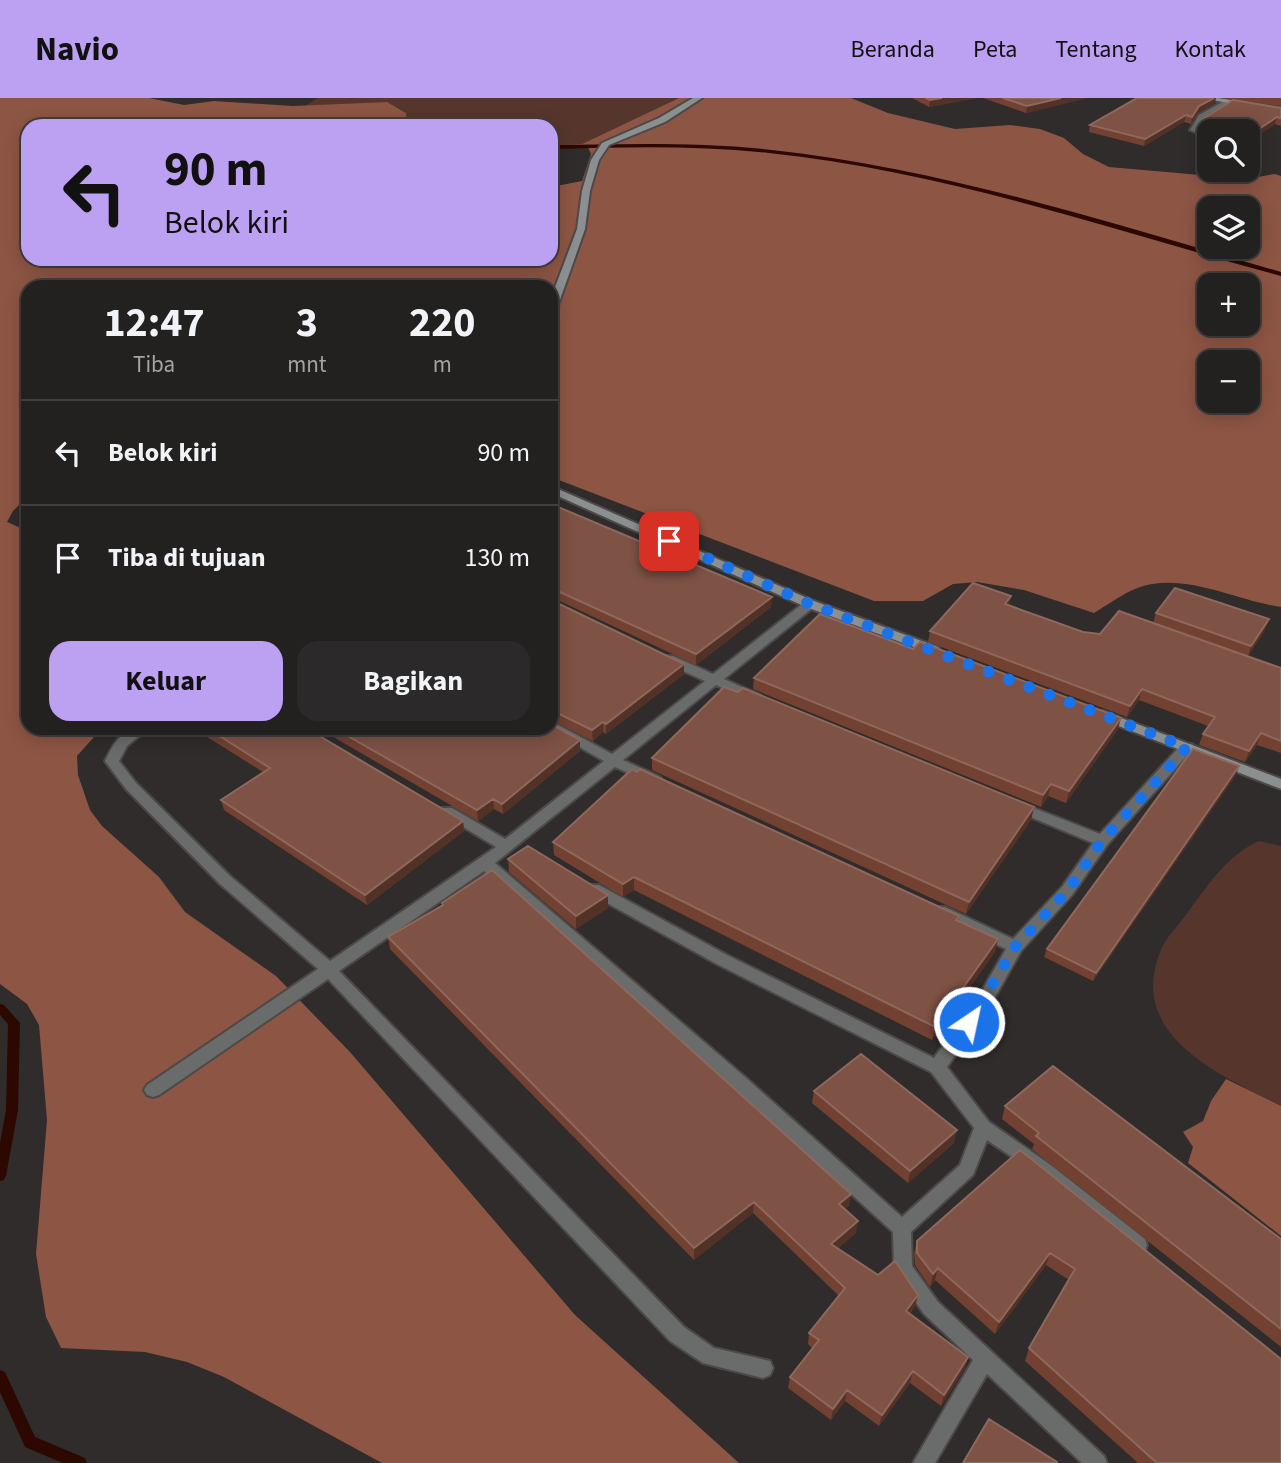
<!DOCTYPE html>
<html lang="id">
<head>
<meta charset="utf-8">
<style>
  body { margin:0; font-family:"Source Sans 3",sans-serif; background:#2b2929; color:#f1f3f6; height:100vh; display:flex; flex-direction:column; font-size:26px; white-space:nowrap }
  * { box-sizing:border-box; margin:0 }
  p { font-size:23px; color:#a3a3a5 }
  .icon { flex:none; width:38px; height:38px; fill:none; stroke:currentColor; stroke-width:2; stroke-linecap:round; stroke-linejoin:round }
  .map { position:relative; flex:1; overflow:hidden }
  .drawer { position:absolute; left:21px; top:182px; width:537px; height:455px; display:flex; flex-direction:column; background:#232120; border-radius:21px; box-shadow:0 4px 18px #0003,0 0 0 2px #403e3e }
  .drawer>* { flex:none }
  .top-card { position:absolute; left:21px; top:21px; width:537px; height:147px; border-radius:21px; box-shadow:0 4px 18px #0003,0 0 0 2px #403e3e; background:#bca0f2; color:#111; overflow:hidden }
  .buttons { position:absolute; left:1197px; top:21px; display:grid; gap:14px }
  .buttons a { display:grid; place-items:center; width:63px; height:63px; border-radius:14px; background:#232120; box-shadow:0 4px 18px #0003,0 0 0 2px #403e3e; font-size:35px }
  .pin { position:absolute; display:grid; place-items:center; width:60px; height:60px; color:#fff; margin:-30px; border-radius:14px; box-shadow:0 4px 10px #0006 }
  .me { position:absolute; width:77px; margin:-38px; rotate:34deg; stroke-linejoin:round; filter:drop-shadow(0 0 5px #0008) }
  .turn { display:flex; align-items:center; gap:24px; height:147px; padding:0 28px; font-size:32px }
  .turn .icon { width:91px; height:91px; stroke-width:2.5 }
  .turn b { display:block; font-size:49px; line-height:60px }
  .eta { display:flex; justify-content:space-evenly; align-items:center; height:119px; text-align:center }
  .eta b { font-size:42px; font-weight:700; line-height:49px }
  .cta { display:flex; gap:14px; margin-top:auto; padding:14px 28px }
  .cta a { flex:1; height:80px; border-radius:21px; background:#bca0f2; color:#111; font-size:28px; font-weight:700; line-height:80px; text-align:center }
  .cta a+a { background:#2b2929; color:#f1f3f6 }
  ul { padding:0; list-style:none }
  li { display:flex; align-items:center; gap:21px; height:105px; padding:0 28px; border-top:2px solid #403e3e }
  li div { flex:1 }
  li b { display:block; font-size:26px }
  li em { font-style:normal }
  header { display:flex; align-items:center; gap:42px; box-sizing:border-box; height:98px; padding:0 35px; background:#bca0f2; color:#111 }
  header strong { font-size:33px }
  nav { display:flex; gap:38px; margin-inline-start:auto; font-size:24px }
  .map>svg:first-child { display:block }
</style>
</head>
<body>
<header>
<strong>Navio</strong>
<nav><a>Beranda</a><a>Peta</a><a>Tentang</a><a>Kontak</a></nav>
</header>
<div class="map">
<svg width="1281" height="1365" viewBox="0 0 1281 1365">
  <rect width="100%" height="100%" fill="#2f2c2b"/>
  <path fill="#56362c" d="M318,0H679L582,46L551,47V28H408L406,15L387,4L305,8Z
    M1259,743L1281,748V1008C1221,977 1127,939 1160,854C1165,840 1179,827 1188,814C1209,786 1226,758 1259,743Z"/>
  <path fill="#8d5544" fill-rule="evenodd" d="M0,0H149L184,7L214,3L293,8L387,4L406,15L408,28H28V161H551V89L582,83L591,56L587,47L551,50V47L582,46L679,0H851L888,15L955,31L1010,27L1040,31L1064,40L1083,56L1109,69L1246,81L1275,76L1281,78V509C1239,503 1195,479 1152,486C1131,489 1111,505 1094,515L1024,492L977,484L953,486L923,503H874L551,379V189H28V398L13,413L7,424L28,433V630H102L77,658L78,677L90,712L102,728L159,779L185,814L276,878L350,954L575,1217L739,1365H382L224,1279L187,1264L145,1254L61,1250L46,1219L36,1156L47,1022L39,927L27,906L0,886ZM1209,110H1248V149H1209ZM1209,187H1248V226H1209ZM1209,264H1248V303H1209Z
    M1226,981L1281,1008V1138L1188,1065L1193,1049L1183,1034L1203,1023L1211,1003Z"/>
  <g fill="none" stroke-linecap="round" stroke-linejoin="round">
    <path fill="#2d0801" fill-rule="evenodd" d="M135,20L198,26L201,28H182L133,23L132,22Z
      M645,46C687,46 730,47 772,52C945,71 1114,126 1281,174V178C1112,132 944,73 769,55C697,47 624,49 551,51V47Z
      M0,906L4,907L20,925L18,1012L6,1078L4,1082L0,1083V1045L6,1012L8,926L0,917Z
      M0,1272L5,1274L35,1339L85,1360L87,1365H63L25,1349L0,1294Z"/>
    <defs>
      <path id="street" d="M1226,2L1233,4L1205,21L1197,29L1209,35V40L1190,32L1199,17Z
        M810,502L816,506L814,509L724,581L760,597L762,600L760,603H750L716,587L623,662L660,679L662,682L660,685H650L615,669L495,765L745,979L902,1119L960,1067L974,1030L931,974L715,865L589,795L586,791L589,787H599L727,857L934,960L979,898L1006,851L935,817L932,813L935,809H945L1013,841L1062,789L1093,745L1011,711L1009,708L1011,705H1021L1100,736L1182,646H1192L1194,649L1192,652L1107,747L1072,797L1021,853L991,906L947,969L989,1024L1052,1068L1145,1141L1147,1147L1145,1153L1138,1155L1131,1153L1040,1078L987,1042L973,1077L911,1134L912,1168L938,1204L1104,1358L1107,1365H1082L987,1276L935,1365H913L973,1262L924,1216L896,1176L894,1170L893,1134L733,989L484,773L339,873L684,1229L714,1250L770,1263L773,1270L770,1277L763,1280L703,1265L670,1243L328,881L159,997L153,999L147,997L144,992L147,987L318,871L220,786L126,691L105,663C116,641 122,630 149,630L127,648L119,663L136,685L230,778L330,863L496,749L442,716L440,713L442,710H452L505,741L604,663L546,630H551V623L612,656L705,583L663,564L662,561L663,558H673L713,576L806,503Z"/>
      <path id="secondary" d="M693,0H702L665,24L609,47L599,62L590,93L585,131L556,213L551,216V200L577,131L582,93L591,62L602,45L659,20Z
        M1200,0H1218L1281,10V14Z
        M551,388L814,503L938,549L940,552L934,556L930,555L806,509L551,395Z
        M1103,613L1281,681V691L1098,620L1096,617L1098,614Z"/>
    </defs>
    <use href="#street" stroke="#4c4948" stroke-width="4"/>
    <use href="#secondary" stroke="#4c4948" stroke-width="4"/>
    <use href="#street" fill="#6a6c6b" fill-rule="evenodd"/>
    <use href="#secondary" fill="#8c8f8f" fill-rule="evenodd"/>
  </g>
  <path fill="#724132" d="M912,0H977L929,9Z
    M983,0H1087L1026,15Z
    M1220,0H1281V8L1235,2L1281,10V28L1275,26L1254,40L1248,39V33H1224L1202,28L1203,21L1233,2Z
    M1215,5L1198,15L1191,26L1184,24L1144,48L1089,34L1090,27Z
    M551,406L771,509L696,567L551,499Z
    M551,502L684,566V576L606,636L603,634L593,643L551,622Z
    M1010,508L1083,534L1100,536L1153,525L1156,515L1265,532L1248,558L1281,570V655L1257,647L1245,664L1199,647L1203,636L1208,628L1139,602L1127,619L928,544L930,533Z
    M754,580L1118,631L1066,705L1048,698L1041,709L753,591Z
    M202,630H306L463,723L464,733L367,807L224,712L221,702L263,674L204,637Z
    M318,630H551L580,653L503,716L494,711L478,723Z
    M652,660L1034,709L1031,722L966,816L652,672Z
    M1236,677L1093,883L1044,859L1047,851Z
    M553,744L959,818L958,822L998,841L995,854L932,942L634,792L623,799L554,757Z
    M508,761L608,810L576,831L509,774Z
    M442,805L851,1096L849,1108L845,1111L856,1135L838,1150L878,1177L918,1197L915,1208L910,1216L968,1259L965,1270L941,1308L910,1285L879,1328L845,1303L831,1322L788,1290L790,1279L812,1250L808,1246L809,1235L839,1198L753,1115L694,1162L390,851L388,839L442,807Z
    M814,993L954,1045L908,1085L812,1005Z
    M1005,1008L1281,1141V1249L1032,1051L1034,1046L1002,1021Z
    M1020,1052L1279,1261L1281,1365H1138L1025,1263L1029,1250L1069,1182L1046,1167L995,1236L935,1182L930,1189L915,1167L914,1155L917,1143Z"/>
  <path fill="#523127" d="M942,0H977L929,9L930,2Z
    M1061,0H1087L1026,15L1027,8Z
    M1214,0H1216L1215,5L1198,15L1191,26L1192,19L1199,8Z
    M1186,17L1184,24L1144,48L1145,41Z
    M1277,19L1275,26L1254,40L1256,33Z
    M1011,498L1009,509L1005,506Z
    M772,499L771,509L696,567V556Z
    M1269,521L1265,532L1248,558L1251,548Z
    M684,566V576L606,636V626Z
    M1142,591L1139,602L1127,619L1130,608Z
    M1121,620L1118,631L1066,705L1069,693Z
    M603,624V634L593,643L592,632Z
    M1261,635L1257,647L1245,664L1249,653Z
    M580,642V653L503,716L502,706Z
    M1239,668L1236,677L1093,883L1096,875Z
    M1051,686L1048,698L1041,709L1043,697Z
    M493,701L494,711L478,723L477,712Z
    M1034,709L1031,722L966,816L969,804Z
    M463,723L464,733L367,807L365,797Z
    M634,779V792L623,799V786Z
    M608,797V810L576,831V818Z
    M998,841L995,854L932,942L935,929Z
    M957,1032L954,1045L908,1085L910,1073Z
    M851,1096L849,1108L837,1118L839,1106Z
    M754,1104L753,1115L694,1162V1150Z
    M858,1123L856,1135L829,1157L831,1146Z
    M1050,1155L1046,1167L995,1236L999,1224Z
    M938,1170L935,1182L930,1189L933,1176Z
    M918,1197L915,1208L903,1224L906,1213Z
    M968,1259L965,1270L941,1308L944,1297Z
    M913,1273L910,1285L879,1328L882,1317Z
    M847,1292L845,1303L831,1322L833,1311Z"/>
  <path fill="#7e5245" stroke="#8e685d" stroke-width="2" d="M926,0H942L930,2Z
    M1003,0H1061L1027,8Z
    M1137,0H1214L1199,8L1192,19L1186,17L1145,41L1090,27Z
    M1233,2L1281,10V20L1277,19L1256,33L1203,21Z
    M551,406L772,499L696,556L551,490Z
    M973,485L1011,498L1005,506L1083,534L1100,536L1119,513L1281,570V643L1261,635L1249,653L1203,636L1215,619L1142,591L1130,608L930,533Z
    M1175,490L1269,521L1251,548L1156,515Z
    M551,502L684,566L606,626L603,624L592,632L551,612Z
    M820,516L913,551L920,544L1121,620L1069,693L1051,686L1043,697L754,580Z
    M724,589L738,594L743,590L1034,709L969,804L652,660Z
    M551,626L580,642L502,706L493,701L477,712L334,630H551Z
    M207,630H306L463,723L365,797L221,702L270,670Z
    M1193,651L1239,668L1096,875L1047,851Z
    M632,671L637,674L640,671L959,818L956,822L998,841L935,929L634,779L623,786L553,744Z
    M528,748L608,797L576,818L508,761Z
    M492,772L851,1096L839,1106L858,1123L831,1146L878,1177L895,1163L918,1197L906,1213L968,1259L944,1297L913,1273L882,1317L847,1292L833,1311L790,1279L819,1242L809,1235L845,1190L754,1104L694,1150L388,839L443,807L442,805Z
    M861,956L957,1032L910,1073L814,993Z
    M1053,968L1281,1141V1231L1036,1038L1039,1035L1005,1008Z
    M1020,1052L1281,1261V1365H1157L1029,1250L1075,1171L1050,1155L999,1224L938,1170L933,1176L917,1155V1143Z
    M989,1321L1057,1364V1365H963Z"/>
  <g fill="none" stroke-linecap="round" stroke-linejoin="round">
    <path stroke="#1a73e8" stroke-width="12" stroke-dasharray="0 21.6" d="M669,443L810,506L1187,649L1102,743L1067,793L1015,849L969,924"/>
  </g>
</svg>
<div class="buttons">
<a><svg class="icon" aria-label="search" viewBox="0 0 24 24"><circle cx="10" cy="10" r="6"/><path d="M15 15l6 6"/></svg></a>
<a><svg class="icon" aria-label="layers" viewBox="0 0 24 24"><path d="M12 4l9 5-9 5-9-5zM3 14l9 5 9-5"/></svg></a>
<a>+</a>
<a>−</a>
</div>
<div class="pin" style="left:669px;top:443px;background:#d93025"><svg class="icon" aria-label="arrive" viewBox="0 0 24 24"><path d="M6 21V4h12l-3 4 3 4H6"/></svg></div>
<svg class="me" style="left:969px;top:924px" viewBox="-20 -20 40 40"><circle r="17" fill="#1a73e8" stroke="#fff" stroke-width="3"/><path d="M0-11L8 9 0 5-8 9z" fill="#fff"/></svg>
<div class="top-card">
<div class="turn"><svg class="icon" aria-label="left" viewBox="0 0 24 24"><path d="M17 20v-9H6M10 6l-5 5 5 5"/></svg><div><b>90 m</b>Belok kiri</div></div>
</div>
<section class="drawer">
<div class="eta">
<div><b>12:47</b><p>Tiba</p></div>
<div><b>3</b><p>mnt</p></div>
<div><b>220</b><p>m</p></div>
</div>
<ul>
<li><svg class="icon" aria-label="left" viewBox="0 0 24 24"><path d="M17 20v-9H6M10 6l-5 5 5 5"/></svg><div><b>Belok kiri</b></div><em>90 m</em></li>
<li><svg class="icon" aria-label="arrive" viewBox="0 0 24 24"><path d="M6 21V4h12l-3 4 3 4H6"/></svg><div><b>Tiba di tujuan</b></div><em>130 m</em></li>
</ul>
<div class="cta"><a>Keluar</a><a>Bagikan</a></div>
</section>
</div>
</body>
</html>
